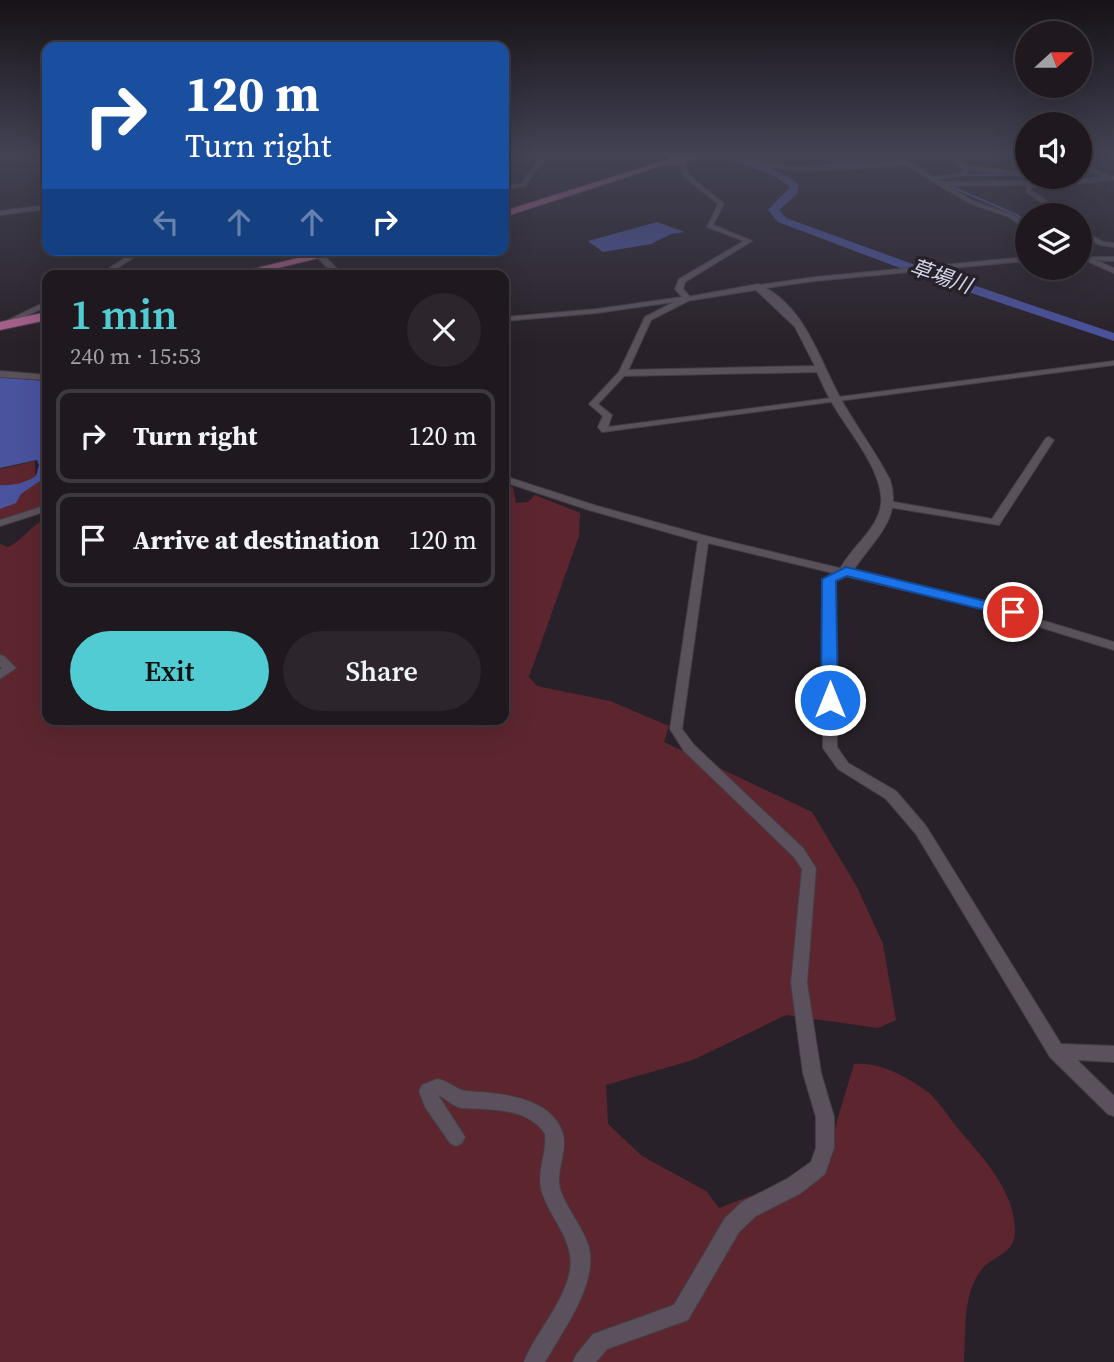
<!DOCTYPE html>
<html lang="en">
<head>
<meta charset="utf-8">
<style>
  body { margin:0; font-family:"Source Serif 4","Noto Sans JP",serif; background:#2c262c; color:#f1f3f6; height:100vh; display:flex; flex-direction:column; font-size:26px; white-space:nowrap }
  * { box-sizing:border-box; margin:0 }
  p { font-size:23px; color:#a1a0a4 }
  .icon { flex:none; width:38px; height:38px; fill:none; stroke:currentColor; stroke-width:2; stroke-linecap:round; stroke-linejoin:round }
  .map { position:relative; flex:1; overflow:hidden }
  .panel { position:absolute; left:42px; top:270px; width:467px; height:455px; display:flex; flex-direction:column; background:#1f191f; border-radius:14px; box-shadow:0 7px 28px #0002,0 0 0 2px #3c383d }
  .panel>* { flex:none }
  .top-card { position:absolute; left:42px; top:42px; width:467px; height:214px; border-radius:14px; box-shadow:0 7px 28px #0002,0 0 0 2px #3c383d; background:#1a4fa0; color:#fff; overflow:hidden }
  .needle { width:46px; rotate:69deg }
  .fabs { position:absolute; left:1015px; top:21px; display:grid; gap:14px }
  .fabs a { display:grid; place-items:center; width:77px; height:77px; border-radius:50%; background:#1f191f; box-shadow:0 7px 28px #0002,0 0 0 2px #3c383d; font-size:35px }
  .pin { position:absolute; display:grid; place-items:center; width:60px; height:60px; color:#fff; margin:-30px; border:4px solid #fff; border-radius:50%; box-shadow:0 2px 7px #0007 }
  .me { position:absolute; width:77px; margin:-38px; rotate:0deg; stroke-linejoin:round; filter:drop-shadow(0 0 5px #0008) }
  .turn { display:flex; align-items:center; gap:24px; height:147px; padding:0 28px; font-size:32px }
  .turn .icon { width:91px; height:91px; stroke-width:2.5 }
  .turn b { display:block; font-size:49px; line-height:60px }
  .lanes { display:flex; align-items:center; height:66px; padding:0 28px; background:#0003; justify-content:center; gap:35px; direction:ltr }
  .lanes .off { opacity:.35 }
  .round { display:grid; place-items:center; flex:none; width:74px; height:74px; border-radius:37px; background:#2c262c }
  .summary { display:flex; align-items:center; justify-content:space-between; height:119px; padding:0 28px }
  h1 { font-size:42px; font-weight:600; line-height:52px; color:#51ccd3 }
  .action { display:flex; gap:14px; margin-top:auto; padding:14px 28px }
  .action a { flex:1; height:80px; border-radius:42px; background:#51ccd3; color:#111; font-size:28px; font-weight:600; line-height:80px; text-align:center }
  .action a+a { background:#2c262c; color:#f1f3f6 }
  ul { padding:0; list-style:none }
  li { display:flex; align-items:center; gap:21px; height:94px; margin:0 14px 10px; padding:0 14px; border:4px solid #3c383d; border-radius:14px }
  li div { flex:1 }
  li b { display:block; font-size:26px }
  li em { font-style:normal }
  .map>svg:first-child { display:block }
</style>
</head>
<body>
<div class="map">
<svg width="1114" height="1362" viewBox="0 0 1114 1362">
  <rect width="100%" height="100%" fill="#292129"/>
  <path fill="#5d262e" d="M35,461V474L47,476V506L0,521V469Z
    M504,485L513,487L516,503L528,502L535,495L580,513L579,536L529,677L537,686L610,701L669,726L664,742L812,812L857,887L883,944L896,1020L878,1028L786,1015L693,1060L606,1085L608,1124L642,1156L706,1191L719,1208L823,1168L854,1064C879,1061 909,1078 928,1092C938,1101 947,1114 955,1125C980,1155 1015,1189 1015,1231C1015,1254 994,1255 982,1269C962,1294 966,1331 964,1362H0V544L8,547C23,541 31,523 47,520V719H504Z"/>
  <path fill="#49539e" d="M657,222L685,232L671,234L651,244L603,252L588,241Z
    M0,377L47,381V476L21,494L16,503L0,509V485C13,486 25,483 36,476L39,465L37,460L0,468Z"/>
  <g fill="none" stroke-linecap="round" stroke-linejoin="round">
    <path stroke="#49539e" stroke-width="2" d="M895,153L936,179
      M731,161L752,163
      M794,167L907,161
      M963,175H1015
      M945,184L1017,215L1027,225
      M1080,253L1093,259"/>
    <path fill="#49539e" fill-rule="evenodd" d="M704,153C736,153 773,166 799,184L797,194L779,210L786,218L929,270L1114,333V341L921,276L778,222L768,210L790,187L771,174Z"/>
    <defs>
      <path id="minor" d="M543,153H548L525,186L504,190V186L521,184Z
        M669,153L682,154L689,175L724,204L713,225L752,241L685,282L683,289L691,298L690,300L651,320L627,373L598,404L612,415L608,427L1114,361V365L602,432L598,427L603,416L589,404L619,372L645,317L674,302L597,313L504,321V317L597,309L682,297L675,289L679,279L744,241L707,227L718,204L684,177L678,156Z
        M729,153H736C789,175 844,167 900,162L887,153L895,154L928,153L926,155L900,157L933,177L962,173L964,170L946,153H952L965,165L1027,173V177L969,169L966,175L937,179L942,182L1017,181L1046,183L1104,177L1080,166V162L1111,177L1114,176V180L1046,187L1032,186L1031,190L1067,215H1060L1026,192L1027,185L948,186L973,201L1013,215L1027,225V230L1009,217L969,203L905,165L840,170L795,171L750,163Z
        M47,205V209L0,215V211Z
        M1080,230L1104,242L1114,243V247L1100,245L1080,235Z
        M137,250H145L107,275H99Z
        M1080,254L1088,257H1114V261L1095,260L1114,268V273L1080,258Z
        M1027,257V261L815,281L758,289L754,287L758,285L815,277Z
        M47,301V306L0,329V324Z
        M0,371L47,375V380L0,377Z
        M1049,437L1054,440L999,525L888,507L883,504L888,501L992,519L1046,438Z
        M504,476L597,506L706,536L843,569L846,568L851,571L1017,610L1041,620L1114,642V650L1033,625L1009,615L845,576L834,581L837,747L848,763L896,791L926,826L1061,1044L1114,1046V1062L1077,1060L1114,1096V1116L1108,1114L1050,1057L916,834L886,799L838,769L823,748L824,579L833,573L708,543L682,729L694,745L803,848L816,868L807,983L821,1073L834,1117V1148L825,1174L801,1193L756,1216L739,1232L688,1320L607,1349L596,1362H573L576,1355L593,1334L674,1305L725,1218L742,1202L787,1179L811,1162L816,1148V1117L803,1073L791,983L802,869L793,856L684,751L670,729L698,541L589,510L504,482Z
        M47,505V511L0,526V520Z
        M0,655L4,656L16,668L0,679V669L2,668L0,666Z
        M437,1079C448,1080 458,1091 466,1091C497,1093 552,1096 563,1134C568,1153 554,1172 561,1192C568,1210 581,1225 588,1244C600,1282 563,1330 545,1362H524C536,1332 561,1307 569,1275C578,1242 549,1219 541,1189C537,1171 547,1153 545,1134C528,1107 490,1110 462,1108C453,1107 446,1098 438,1095L465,1137L462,1143L456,1146L450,1143L425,1107L419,1091L422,1085Z"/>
      <path id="tertiary" d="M320,253L323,254L343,275H334L316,256Z
        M758,284C805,304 819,360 842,401C857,428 876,452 890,480C903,521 871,541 851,574L846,575L839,571C849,550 871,535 879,513C891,482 853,437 837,411C829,399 823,386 817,372L623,376L618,373L623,370L815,366L795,327L756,290L687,301L682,298Z"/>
      <path id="primary" d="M669,159L676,161L504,217V211Z
        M330,250H351L250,275H229Z
        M47,312V320L0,330V322Z"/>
    </defs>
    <use href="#minor" stroke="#453e46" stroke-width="2"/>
    <use href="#tertiary" stroke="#453e46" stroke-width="2"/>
    <use href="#primary" stroke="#453e46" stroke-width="2"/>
    <use href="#minor" fill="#5b515c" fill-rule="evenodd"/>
    <use href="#tertiary" fill="#5b515c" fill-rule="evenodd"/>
    <use href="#primary" fill="#ae628d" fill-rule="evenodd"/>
    <defs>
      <path id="primary-bridge" d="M672,161L694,155"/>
    </defs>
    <use href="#primary-bridge" stroke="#453e46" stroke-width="10" stroke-linecap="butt"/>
    <use href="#primary-bridge" stroke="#ae628d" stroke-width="10"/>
  </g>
  <linearGradient id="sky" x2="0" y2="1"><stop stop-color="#171217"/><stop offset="0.45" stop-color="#434354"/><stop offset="1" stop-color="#434354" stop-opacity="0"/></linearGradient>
  <rect width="1114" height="343" fill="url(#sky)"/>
  <path fill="#1a73e8" stroke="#114b97" stroke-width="2" d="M846,567L1018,609L1020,612L1013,617L847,576L836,581L838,700L830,705L821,700L822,579Z"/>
  <g text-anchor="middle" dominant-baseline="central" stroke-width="7" stroke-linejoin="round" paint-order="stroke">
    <g font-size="21" font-style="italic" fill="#d2d7ed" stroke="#292129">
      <text transform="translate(941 276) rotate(19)">草場川</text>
    </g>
  </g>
</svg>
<div class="fabs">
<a><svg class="needle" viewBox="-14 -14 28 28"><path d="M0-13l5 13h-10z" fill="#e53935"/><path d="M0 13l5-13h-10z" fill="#a1a0a4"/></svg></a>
<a><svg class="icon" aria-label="sound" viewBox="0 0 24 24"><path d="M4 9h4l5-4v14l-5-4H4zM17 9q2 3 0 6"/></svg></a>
<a><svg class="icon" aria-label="layers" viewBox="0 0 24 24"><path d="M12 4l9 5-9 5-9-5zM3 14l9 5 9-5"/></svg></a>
</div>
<div class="pin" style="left:1013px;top:612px;background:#d93025"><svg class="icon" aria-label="arrive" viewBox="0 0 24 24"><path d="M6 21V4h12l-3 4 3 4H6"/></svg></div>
<svg class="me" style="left:830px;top:700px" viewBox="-20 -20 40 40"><circle r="17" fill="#1a73e8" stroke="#fff" stroke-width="3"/><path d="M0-11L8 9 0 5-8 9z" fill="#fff"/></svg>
<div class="top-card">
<div class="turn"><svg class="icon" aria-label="right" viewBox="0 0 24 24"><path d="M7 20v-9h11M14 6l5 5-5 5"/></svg><div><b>120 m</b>Turn right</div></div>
<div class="lanes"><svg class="icon off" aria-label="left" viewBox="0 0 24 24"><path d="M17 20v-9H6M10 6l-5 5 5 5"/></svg><svg class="icon off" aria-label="ahead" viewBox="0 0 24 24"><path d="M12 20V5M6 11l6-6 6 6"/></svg><svg class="icon off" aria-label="ahead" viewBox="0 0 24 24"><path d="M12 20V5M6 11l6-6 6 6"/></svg><svg class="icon" aria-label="right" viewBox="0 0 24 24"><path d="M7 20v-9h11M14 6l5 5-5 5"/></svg></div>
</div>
<section class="panel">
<div class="summary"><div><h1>1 min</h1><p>240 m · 15:53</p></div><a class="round"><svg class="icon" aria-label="close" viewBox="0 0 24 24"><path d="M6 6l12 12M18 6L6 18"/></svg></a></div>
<ul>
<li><svg class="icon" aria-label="right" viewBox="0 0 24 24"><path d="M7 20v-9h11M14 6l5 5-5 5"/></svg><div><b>Turn right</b></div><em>120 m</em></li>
<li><svg class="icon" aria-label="arrive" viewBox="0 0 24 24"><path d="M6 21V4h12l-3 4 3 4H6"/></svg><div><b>Arrive at destination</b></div><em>120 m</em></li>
</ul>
<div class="action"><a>Exit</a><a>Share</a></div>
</section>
</div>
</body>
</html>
